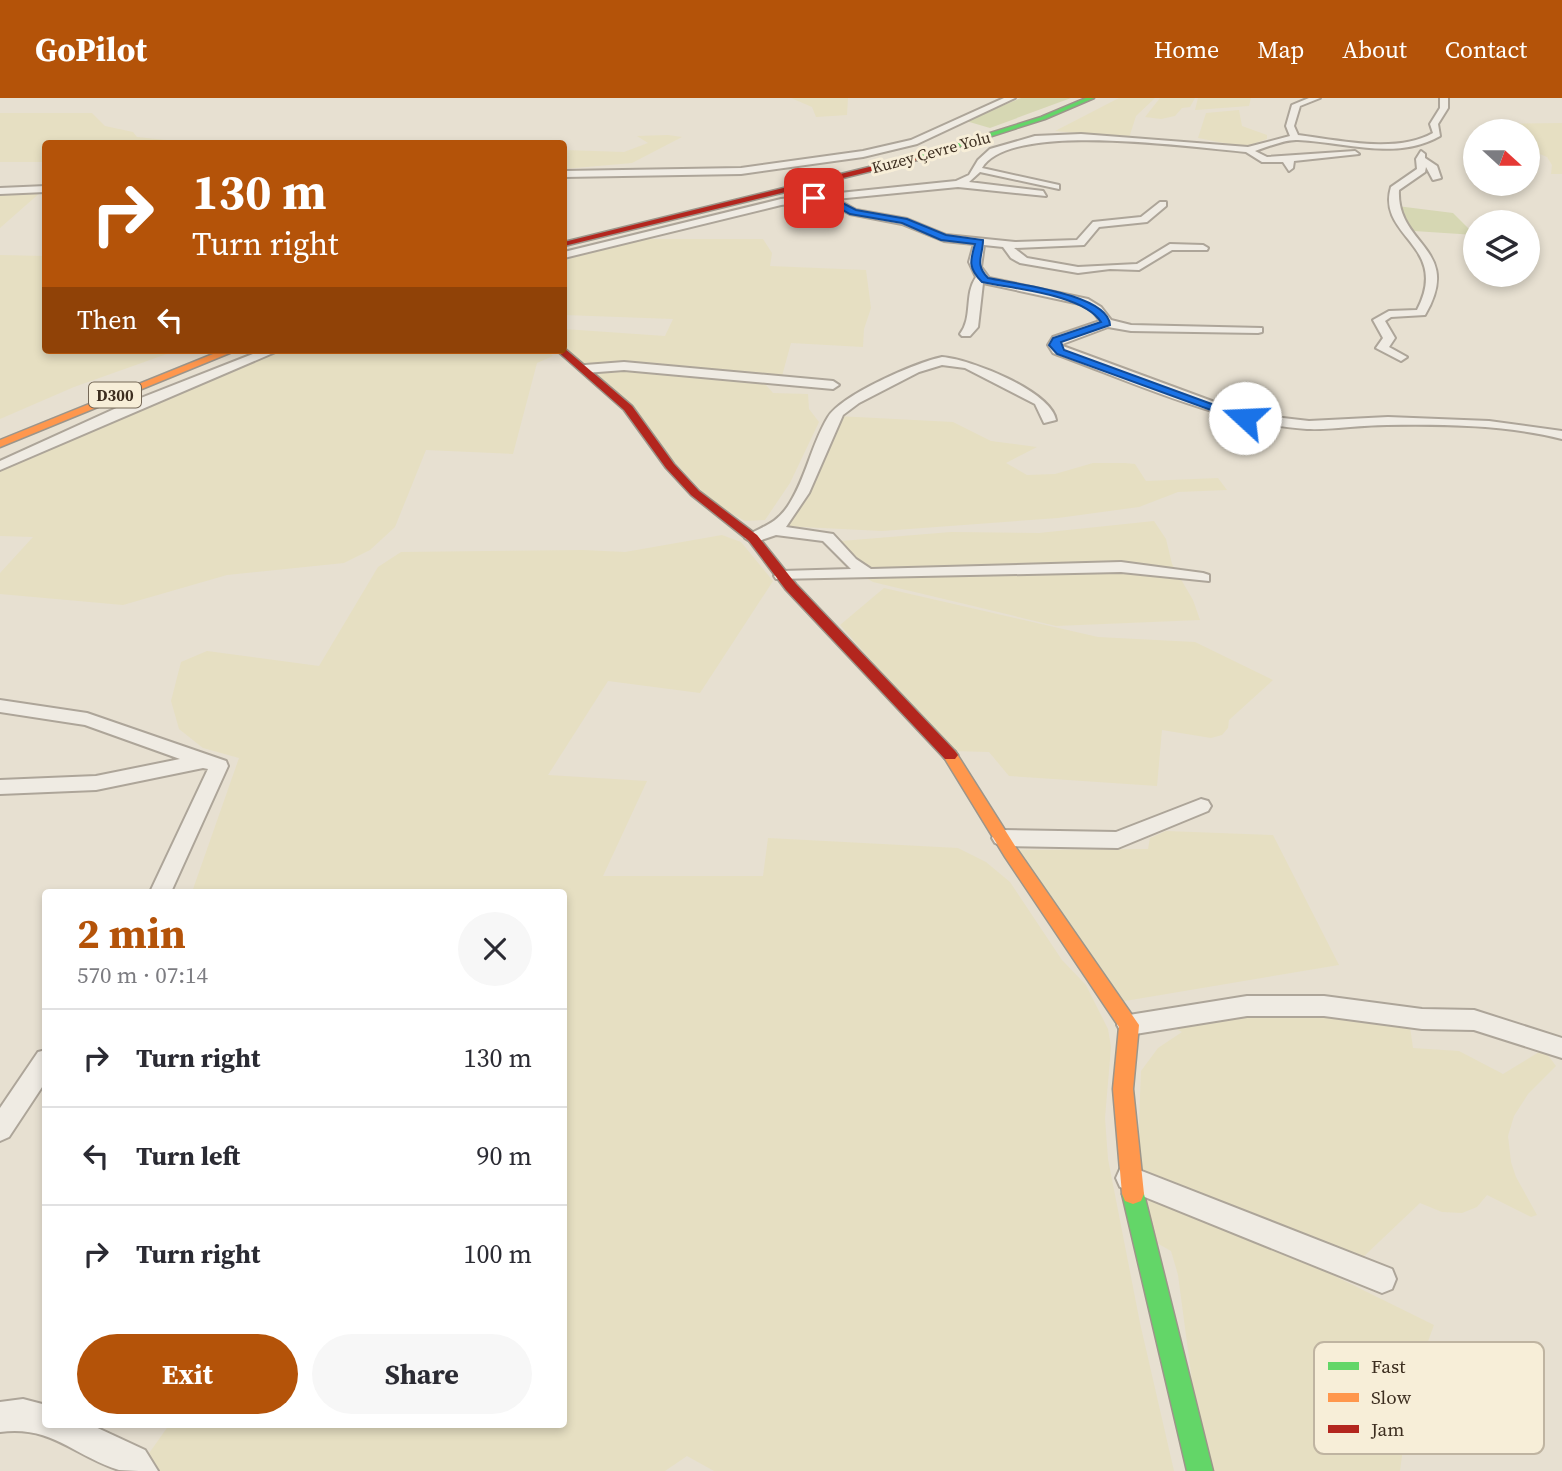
<!DOCTYPE html>
<html lang="en">
<head>
<meta charset="utf-8">
<style>
  body { margin:0; font-family:"Source Serif 4",serif; background:#f7f7f7; color:#2b2b33; height:100vh; display:flex; flex-direction:column; font-size:26px; white-space:nowrap }
  * { box-sizing:border-box; margin:0 }
  p { font-size:23px; color:#7c7c81 }
  .icon { flex:none; width:38px; height:38px; fill:none; stroke:currentColor; stroke-width:2; stroke-linecap:round; stroke-linejoin:round }
  .map { position:relative; flex:1; overflow:hidden }
  .drawer { position:absolute; left:42px; top:791px; width:525px; height:539px; display:flex; flex-direction:column; background:#fff; border-radius:7px; box-shadow:0 4px 10px #0003 }
  .drawer>* { flex:none }
  .top-card { position:absolute; left:42px; top:42px; width:525px; height:214px; border-radius:7px; box-shadow:0 4px 10px #0003; background:#b45309; color:#fff; overflow:hidden }
  .needle { width:46px; rotate:111deg }
  .tools { position:absolute; left:1463px; top:21px; display:grid; gap:14px }
  .tools a { display:grid; place-items:center; width:77px; height:77px; border-radius:50%; background:#fff; box-shadow:0 4px 10px #0003; font-size:35px }
  .pin { position:absolute; display:grid; place-items:center; width:60px; height:60px; color:#fff; margin:-30px; border-radius:14px; box-shadow:0 4px 10px #0006 }
  .me { position:absolute; width:77px; margin:-38px; rotate:290deg; stroke-linejoin:round; filter:drop-shadow(0 0 5px #0008) }
  .turn { display:flex; align-items:center; gap:24px; height:147px; padding:0 35px; font-size:32px }
  .turn .icon { width:91px; height:91px; stroke-width:2.5 }
  .turn b { display:block; font-size:49px; line-height:60px }
  .then { display:flex; align-items:center; height:66px; padding:0 35px; background:#0003; gap:14px; font-size:26px }
  .round { display:grid; place-items:center; flex:none; width:74px; height:74px; border-radius:37px; background:#f7f7f7 }
  .summary { display:flex; align-items:center; justify-content:space-between; height:119px; padding:0 35px }
  h1 { font-size:42px; font-weight:700; line-height:52px; color:#b45309 }
  .primary-button { display:flex; gap:14px; margin-top:auto; padding:14px 35px }
  .primary-button a { flex:1; height:80px; border-radius:42px; background:#b45309; color:#fff; font-size:28px; font-weight:700; line-height:80px; text-align:center }
  .primary-button a+a { background:#f7f7f7; color:#2b2b33 }
  ul { padding:0; list-style:none }
  li { display:flex; align-items:center; gap:21px; height:98px; padding:0 35px; border-top:2px solid #e1e1e2 }
  li div { flex:1 }
  li b { display:block; font-size:26px }
  li em { font-style:normal }
  header { display:flex; align-items:center; gap:42px; box-sizing:border-box; height:98px; padding:0 35px; background:#b45309; color:#fff }
  header strong { font-size:33px }
  nav { display:flex; gap:38px; margin-inline-start:auto; font-size:24px }
  .map>svg:first-child { display:block }
</style>
</head>
<body>
<header>
<strong>GoPilot</strong>
<nav><a>Home</a><a>Map</a><a>About</a><a>Contact</a></nav>
</header>
<div class="map">
<svg width="1562" height="1373" viewBox="0 0 1562 1373">
  <rect width="100%" height="100%" fill="#e7e0d1"/>
  <path fill="#e6dfc2" d="M791,0H848L847,17L816,19L812,9Z
    M1119,0H1155L1136,18L1129,40L1055,33Z
    M1160,0H1195L1190,9L1182,10L1175,18L1161,21L1145,19Z
    M1198,0H1251L1249,8L1195,12Z
    M1239,12L1242,28L1267,37V41L1244,49L1198,40L1206,15Z
    M0,15H92L105,28L133,34L137,39L176,43L46,46L45,64H0Z
    M1562,25V76H1551L1552,67L1547,59L1528,51L1535,47L1528,43V33L1481,26Z
    M668,37L682,39L632,65L564,71V52L624,54L648,45L637,38Z
    M42,93L0,130V96Z
    M647,141H763L772,155L770,168L866,172L871,210L864,231L863,249L791,245L782,278L766,287L773,295L808,296L809,311L819,324L790,385L765,422L745,423L714,406L583,266L564,250V231L665,238L673,221L564,217V162Z
    M0,157L45,158L46,252H178L74,289L0,321Z
    M280,252H547L553,258L537,265L513,356L426,352L395,429L370,452L344,465L227,477L123,507L0,496V475L33,439L0,438V370Z
    M837,318L953,324L991,343L1037,349L1006,365L1027,377L1055,376L1093,365H1125L1135,366L1146,383L1218,380L1227,392L1178,394L1139,409L1058,420L882,433L782,428Z
    M1154,423L1166,441L1172,466L1193,502L1200,522L1056,528L873,484L843,466L829,444L951,434L1039,435Z
    M722,437L741,444L773,483L700,595L608,583L548,677L647,683L603,778H763L768,740L958,750L986,764L1010,784L1062,862L1086,887L1108,931L1111,949L1105,1020L1108,1061L1140,1225L1174,1373H714L687,1358L665,1373H156L145,1361L169,1327L564,1326V794H192L239,660L203,650L179,631L171,603L181,564L207,553L319,568L378,469L401,454L583,452L625,454Z
    M884,490L1098,539L1195,544L1273,582L1229,622L1228,630L1222,637L1211,640L1162,632L1157,688L1009,678L989,654L951,653L840,527Z
    M1166,733L1273,737L1339,867L1119,904L1014,752L1148,751L1150,740Z
    M1248,911L1410,929L1413,950L1459,953L1503,976L1539,954L1547,956L1556,968L1528,996L1514,1018L1508,1038L1511,1064L1516,1079L1537,1117L1531,1119L1487,1097L1477,1109L1462,1115L1442,1114L1420,1105L1360,1162L1137,1074L1141,973L1158,950L1182,934L1166,925Z
    M1138,1094L1296,1159L1434,1227L1411,1290L1400,1373H1204L1178,1177L1171,1153L1139,1135Z"/>
  <path fill="#d6d7b3" d="M1021,0H1071L990,30L966,23Z
    M1397,108L1453,115L1475,137L1414,133Z"/>
  <g fill="none" stroke-linecap="round" stroke-linejoin="round">
    <defs>
      <path id="street" d="M1004,0H1015L917,46L863,59L741,76L564,79V73L741,70L863,53L911,42Z
        M1309,0H1320L1300,8L1294,28L1298,37C1338,42 1396,56 1433,35L1430,26L1440,10V0H1448V10L1438,26L1440,38C1397,63 1344,44 1298,42C1285,41 1268,49 1255,53L1267,59L1355,53L1359,56L1294,63L1293,70L1289,73L1283,64H1262L1246,54C1195,50 1010,22 982,70L1059,87V91L980,74L969,84L1043,93L1046,98L958,89L836,101L856,112L907,121L946,137L1015,144L1077,142L1093,124L1141,119L1160,104H1166V108L1147,124L1099,129L1084,147L1014,150L1027,160L1078,169L1137,166L1170,146L1203,147L1208,150L1207,152H1172L1139,172L1110,171L1078,175L1020,165L1011,160L1003,149L984,147L981,169L989,180L1088,201L1101,209L1111,222L1131,227L1262,230V234L1258,235L1131,233L1108,229L1060,247L1247,316L1309,323L1388,319L1489,323L1562,333V341C1507,327 1444,326 1387,327C1360,327 1333,332 1307,331C1219,325 1135,285 1053,255L1048,247L1053,239L1100,223L1093,213L1080,206L983,185L978,229L970,238H962L960,236C973,219 964,197 976,179L969,164L974,146L944,143L902,126L850,116L824,102L781,107L564,160V154L781,101L956,83L969,77L978,62L990,51L1035,38L1081,36L1248,49L1290,38L1286,28L1292,7Z
        M1421,53L1425,56V60L1437,68L1441,80L1433,82L1426,69L1425,74L1399,92C1396,148 1464,150 1425,217L1391,219L1385,223L1395,240L1389,249L1407,259L1401,263L1376,250L1383,240L1373,222L1389,213L1417,212C1451,147 1376,139 1391,89L1417,71L1416,61Z
        M46,88V94L0,96V90Z
        M263,252H280L0,372V363L123,307Z
        M942,259C970,261 1051,293 1056,322L1044,325L1035,306L965,270L942,267L919,274L859,305L843,317L809,395L786,429L833,436L856,461L871,471L1121,464L1203,475L1209,477V483L1121,474L776,481L774,478L782,473L851,471L823,443L776,437L753,445L745,440C758,428 773,430 788,408C806,381 811,347 828,319C843,296 915,265 942,259Z
        M624,264L833,283L839,287L833,291L624,272L585,275L579,271L585,267Z
        M0,602L87,615L226,663L228,668L171,794H150L208,671L203,670L96,692L0,696V682L96,678L180,661L85,627L0,614Z
        M1201,701L1208,703L1211,708L1208,713L1118,750L1002,748L995,745L992,740L995,735L1002,732L1116,734Z
        M1247,898H1324L1422,911L1474,912L1562,940V960L1474,932L1422,931L1324,918H1247L1129,937L1121,934L1117,927L1121,920L1129,917Z
        M46,952V983L9,1039L0,1043V1010L38,954Z
        M1129,1068L1392,1171L1396,1181L1392,1191L1382,1195L1120,1089L1116,1080L1120,1071Z
        M23,1301L46,1307V1326H89L145,1352L158,1373C147,1373 131,1373 119,1372C74,1358 52,1327 0,1334V1304Z"/>
      <path id="fast" d="M1086,0H1094L1045,21L917,62L910,60L1041,19Z
        M1133,1086L1141,1089L1144,1096L1213,1373H1187L1122,1096L1125,1089Z"/>
      <path id="slow" d="M223,252H237L0,349V342Z
        M950,652L955,653L1017,751L1139,927L1133,991L1144,1096L1141,1103L1133,1106L1125,1103L1122,1096L1113,991L1119,929L1005,759L945,661L942,657L945,653Z"/>
      <path id="jam" d="M914,58L917,62L564,148V144Z
        M564,250L632,308L674,366L699,393L757,437L796,486L955,653L958,657L955,661H945L786,492L749,443L691,397L666,370L624,312L556,252Z"/>
    </defs>
    <use href="#street" stroke="#ada599" stroke-width="4"/>
    <use href="#fast" stroke="#9c958a" stroke-width="3"/>
    <use href="#slow" stroke="#9c958a" stroke-width="3"/>
    <use href="#jam" stroke="#9c958a" stroke-width="3"/>
    <use href="#street" fill="#efebe3" fill-rule="evenodd"/>
    <use href="#fast" fill="#63d668" fill-rule="evenodd"/>
    <use href="#slow" fill="#ff974d" fill-rule="evenodd"/>
    <use href="#jam" fill="#b3261e" fill-rule="evenodd"/>
  </g>
  <path fill="#1a73e8" stroke="#114b97" stroke-width="2" d="M814,97H827L856,112L907,121L946,137L983,142C983,158 974,166 988,180C1015,186 1108,196 1110,227L1061,244L1064,252L1250,320L1241,323L1057,256L1049,247L1053,240L1101,224C1083,196 1014,191 982,184C968,170 970,163 975,146L941,142L902,125L850,116L823,101H811Z"/>
  <g text-anchor="middle" dominant-baseline="central" stroke-width="6" stroke-linejoin="round" paint-order="stroke">
    <g font-size="16" fill="#3d2e20" stroke="#f7eed8">
      <text transform="translate(931 54) rotate(-15)">Kuzey Çevre Yolu</text>
    </g>
    <rect fill="#f7eed8" stroke="#756857" stroke-width="2" x="89" y="284.5" width="52" height="25" rx="5"/>
    <g font-size="16" font-weight="bold" fill="#3d2e20">
      <text x="115" y="297">D300</text>
    </g>
  </g>
  <rect x="1314" y="1244" width="230" height="112" rx="10" fill="#f7eed8" stroke="#bfb4a1" stroke-width="2"/>
  <rect x="1328" y="1264" width="31" height="8" fill="#63d668"/>
  <rect x="1328" y="1295" width="31" height="9" fill="#ff974d"/>
  <rect x="1328" y="1327" width="31" height="8" fill="#b3261e"/>
  <g font-size="19" fill="#3d2e20">
    <text x="1371" y="1275">Fast</text>
    <text x="1371" y="1306">Slow</text>
    <text x="1371" y="1338">Jam</text>
  </g>
</svg>
<div class="tools">
<a><svg class="needle" viewBox="-14 -14 28 28"><path d="M0-13l5 13h-10z" fill="#e53935"/><path d="M0 13l5-13h-10z" fill="#7c7c81"/></svg></a>
<a><svg class="icon" aria-label="layers" viewBox="0 0 24 24"><path d="M12 4l9 5-9 5-9-5zM3 14l9 5 9-5"/></svg></a>
</div>
<div class="pin" style="left:814px;top:100px;background:#d93025"><svg class="icon" aria-label="arrive" viewBox="0 0 24 24"><path d="M6 21V4h12l-3 4 3 4H6"/></svg></div>
<svg class="me" style="left:1245px;top:320px" viewBox="-20 -20 40 40"><circle r="19" fill="#fff"/><path d="M0-13L10 11 0 6-10 11z" fill="#1a73e8"/></svg>
<div class="top-card">
<div class="turn"><svg class="icon" aria-label="right" viewBox="0 0 24 24"><path d="M7 20v-9h11M14 6l5 5-5 5"/></svg><div><b>130 m</b>Turn right</div></div>
<div class="then">Then<svg class="icon" aria-label="left" viewBox="0 0 24 24"><path d="M17 20v-9H6M10 6l-5 5 5 5"/></svg></div>
</div>
<section class="drawer">
<div class="summary"><div><h1>2 min</h1><p>570 m · 07:14</p></div><a class="round"><svg class="icon" aria-label="close" viewBox="0 0 24 24"><path d="M6 6l12 12M18 6L6 18"/></svg></a></div>
<ul>
<li><svg class="icon" aria-label="right" viewBox="0 0 24 24"><path d="M7 20v-9h11M14 6l5 5-5 5"/></svg><div><b>Turn right</b></div><em>130 m</em></li>
<li><svg class="icon" aria-label="left" viewBox="0 0 24 24"><path d="M17 20v-9H6M10 6l-5 5 5 5"/></svg><div><b>Turn left</b></div><em>90 m</em></li>
<li><svg class="icon" aria-label="right" viewBox="0 0 24 24"><path d="M7 20v-9h11M14 6l5 5-5 5"/></svg><div><b>Turn right</b></div><em>100 m</em></li>
</ul>
<div class="primary-button"><a>Exit</a><a>Share</a></div>
</section>
</div>
</body>
</html>
